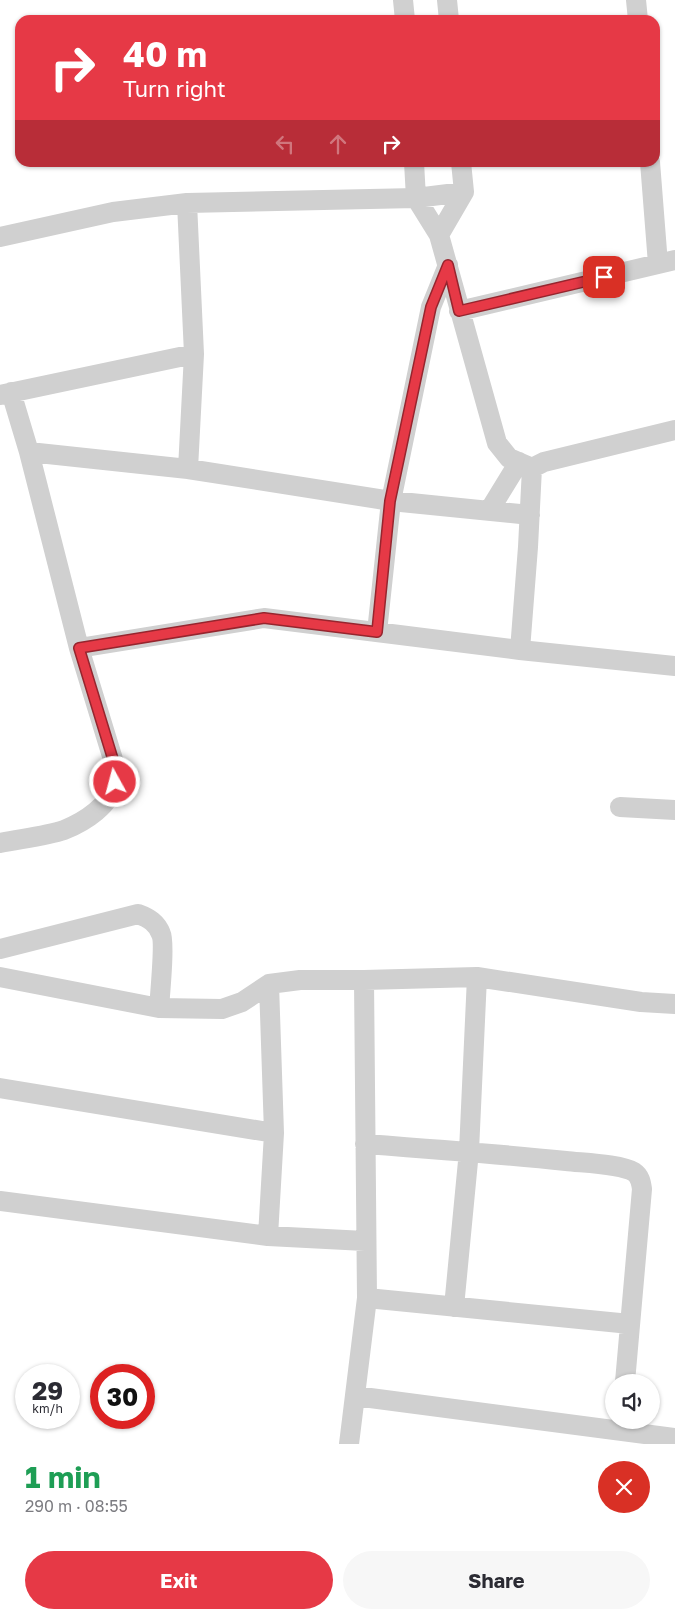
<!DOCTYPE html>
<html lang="en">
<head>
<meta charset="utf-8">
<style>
  body { margin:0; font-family:"Golos Text",sans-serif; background:#f7f7f7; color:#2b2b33; height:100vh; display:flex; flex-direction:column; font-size:19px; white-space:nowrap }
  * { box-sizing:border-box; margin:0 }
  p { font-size:16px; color:#7c7c81 }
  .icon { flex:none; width:28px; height:28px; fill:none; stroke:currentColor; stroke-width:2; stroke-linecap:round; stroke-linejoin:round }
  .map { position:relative; height:1444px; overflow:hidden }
  .panel { display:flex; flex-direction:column; background:#fff; flex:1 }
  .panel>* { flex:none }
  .top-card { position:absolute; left:15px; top:15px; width:645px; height:152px; border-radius:15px; box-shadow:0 1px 4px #0004; background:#e63946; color:#fff; overflow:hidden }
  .tools { position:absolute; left:605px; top:1374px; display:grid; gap:10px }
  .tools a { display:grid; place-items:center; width:55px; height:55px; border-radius:50%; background:#fff; box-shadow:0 1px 4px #0004; font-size:25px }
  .speed { position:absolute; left:15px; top:1364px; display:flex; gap:10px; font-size:25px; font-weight:700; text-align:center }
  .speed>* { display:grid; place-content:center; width:65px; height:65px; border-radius:50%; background:#fff; box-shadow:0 1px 4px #0004; line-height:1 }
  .speed small { font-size:12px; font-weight:400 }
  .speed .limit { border:8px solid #d22; background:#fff; color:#111 }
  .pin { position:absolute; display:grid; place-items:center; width:42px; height:42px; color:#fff; margin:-21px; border-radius:10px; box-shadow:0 2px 8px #0006 }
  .me { position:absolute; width:55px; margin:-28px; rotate:353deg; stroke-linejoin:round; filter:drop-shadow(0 0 4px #0008) }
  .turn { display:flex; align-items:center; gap:18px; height:105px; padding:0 25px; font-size:22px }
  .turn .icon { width:65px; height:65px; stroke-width:2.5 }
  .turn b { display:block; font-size:35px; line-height:42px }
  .lanes { display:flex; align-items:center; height:48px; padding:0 25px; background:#0003; justify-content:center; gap:25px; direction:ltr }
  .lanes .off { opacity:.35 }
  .round { display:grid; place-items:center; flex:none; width:52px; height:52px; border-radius:26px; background:#f7f7f7 }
  .summary { display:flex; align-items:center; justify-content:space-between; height:85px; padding:0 25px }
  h1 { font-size:30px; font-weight:700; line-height:38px; color:#1e9e55 }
  .cta { display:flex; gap:10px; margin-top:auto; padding:10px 25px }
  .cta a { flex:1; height:58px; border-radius:30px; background:#e63946; color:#fff; font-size:20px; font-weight:700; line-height:58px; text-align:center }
  .cta a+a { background:#f7f7f7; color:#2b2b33 }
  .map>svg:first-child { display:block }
</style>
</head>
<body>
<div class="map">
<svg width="675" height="1444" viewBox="0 0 675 1444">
  <rect width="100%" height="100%" fill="#fff"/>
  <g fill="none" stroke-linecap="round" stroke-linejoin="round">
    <path stroke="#d0d0d0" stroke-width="20" d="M403,0L405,20
      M447,0L449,20
      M636,0L638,20
      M414,162L416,198L439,235L497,443L509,458L532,468L544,462L675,430
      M650,162L658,264
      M187,203L194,354L188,469
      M439,235L464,192L461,162
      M0,237L113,212L187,203L416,198L464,192
      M459,311L675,260
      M0,395L194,354
      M29,452L188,469L391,501L530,515
      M489,511L519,462
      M377,632L391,501L431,307L448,265
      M79,648L264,618L520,650L675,666
      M520,650L528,547L532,468
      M620,807L675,810
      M0,843C19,839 46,836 64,830C84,822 112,805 115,781C116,777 115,771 115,766L79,648L29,452L11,392
      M0,949L138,914C149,918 157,923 161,934C165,942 160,995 159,1008
      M0,977L159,1008L222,1009L242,1002L269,984L300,980H364L367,1298L349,1444
      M364,980L477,977L641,1002L675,1004
      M0,1088L274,1133
      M365,1144C432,1149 499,1154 566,1161C583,1163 621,1164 634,1172C640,1176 641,1182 642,1189L625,1382
      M0,1201L268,1236L365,1241
      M268,1236L274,1133L269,984
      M367,1298L630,1324
      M454,1307L469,1151L477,977
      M355,1396L675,1438"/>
  </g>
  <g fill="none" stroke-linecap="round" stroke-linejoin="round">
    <defs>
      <path id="route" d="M115,782V766L79,648L264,618L377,632L390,501L431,307L448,265L459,311L604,277"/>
    </defs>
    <use href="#route" stroke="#96252e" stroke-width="12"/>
    <use href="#route" stroke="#e63946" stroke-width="9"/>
  </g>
</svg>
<div class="tools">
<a><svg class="icon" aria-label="sound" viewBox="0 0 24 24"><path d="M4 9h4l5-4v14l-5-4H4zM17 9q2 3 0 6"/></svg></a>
</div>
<div class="speed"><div>29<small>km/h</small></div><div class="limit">30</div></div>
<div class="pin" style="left:604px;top:277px;background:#d93025"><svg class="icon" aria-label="arrive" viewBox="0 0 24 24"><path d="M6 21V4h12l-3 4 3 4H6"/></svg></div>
<svg class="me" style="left:115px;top:782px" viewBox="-20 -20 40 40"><circle r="17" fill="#e63946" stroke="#fff" stroke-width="3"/><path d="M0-11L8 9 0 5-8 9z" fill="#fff"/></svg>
<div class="top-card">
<div class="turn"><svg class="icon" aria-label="right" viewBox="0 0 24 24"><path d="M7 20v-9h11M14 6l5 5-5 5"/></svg><div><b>40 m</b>Turn right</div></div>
<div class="lanes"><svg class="icon off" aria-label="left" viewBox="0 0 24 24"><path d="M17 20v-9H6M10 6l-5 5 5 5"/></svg><svg class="icon off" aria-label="ahead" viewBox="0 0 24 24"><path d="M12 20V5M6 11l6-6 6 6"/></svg><svg class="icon" aria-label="right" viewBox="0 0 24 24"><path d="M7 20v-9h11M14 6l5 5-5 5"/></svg></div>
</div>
</div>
<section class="panel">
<div class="summary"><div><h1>1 min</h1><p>290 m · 08:55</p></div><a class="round" style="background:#d93025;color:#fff"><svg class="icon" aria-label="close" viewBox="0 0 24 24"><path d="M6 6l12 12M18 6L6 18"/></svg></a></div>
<div class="cta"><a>Exit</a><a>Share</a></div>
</section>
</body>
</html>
